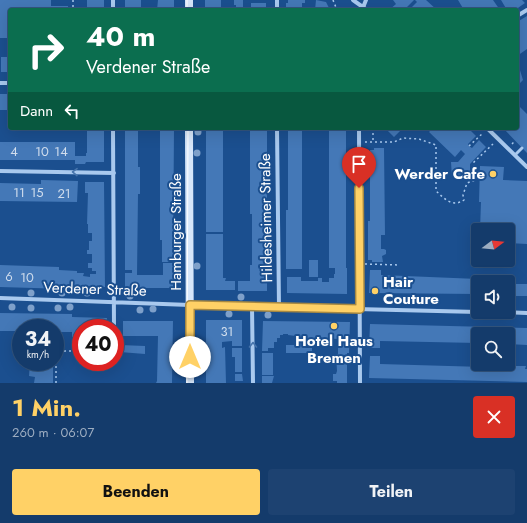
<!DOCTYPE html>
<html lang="de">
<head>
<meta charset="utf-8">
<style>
  body { margin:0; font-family:Jost,sans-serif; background:#1d4271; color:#f1f3f6; height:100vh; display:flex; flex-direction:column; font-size:15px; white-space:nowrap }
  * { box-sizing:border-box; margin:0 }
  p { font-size:13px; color:#9dadc1 }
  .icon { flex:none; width:22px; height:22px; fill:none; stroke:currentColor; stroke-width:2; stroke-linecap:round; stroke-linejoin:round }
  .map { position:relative; height:383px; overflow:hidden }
  .sheet { display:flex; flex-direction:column; background:#143b6b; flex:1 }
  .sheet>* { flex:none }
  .guide { position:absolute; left:8px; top:8px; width:511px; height:122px; border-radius:4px; box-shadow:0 4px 16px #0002,0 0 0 1px #33557e; background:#0b6e4f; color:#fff; overflow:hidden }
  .needle { width:26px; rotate:74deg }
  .fabs { position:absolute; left:471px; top:223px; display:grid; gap:8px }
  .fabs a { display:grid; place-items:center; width:44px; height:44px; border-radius:4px; background:#143b6b; box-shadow:0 4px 16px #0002,0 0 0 1px #33557e; font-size:20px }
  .speed { position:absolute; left:12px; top:319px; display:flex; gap:8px; font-size:20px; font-weight:700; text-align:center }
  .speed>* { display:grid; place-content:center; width:52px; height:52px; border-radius:50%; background:#143b6b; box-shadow:0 4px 16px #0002,0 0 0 1px #33557e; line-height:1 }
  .speed small { font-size:10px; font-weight:400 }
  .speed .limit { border:6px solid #d22; background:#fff; color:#111 }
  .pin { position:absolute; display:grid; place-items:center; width:34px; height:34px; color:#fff; margin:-41px -17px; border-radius:50% 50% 50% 0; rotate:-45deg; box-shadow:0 0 4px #0007 }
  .pin .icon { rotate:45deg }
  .me { position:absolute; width:44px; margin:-22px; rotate:0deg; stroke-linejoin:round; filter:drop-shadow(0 0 3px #0008) }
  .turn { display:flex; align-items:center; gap:14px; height:84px; padding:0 12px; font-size:18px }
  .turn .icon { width:52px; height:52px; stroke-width:2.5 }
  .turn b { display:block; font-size:28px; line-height:34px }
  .then { display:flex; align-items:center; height:38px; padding:0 12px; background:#0003; gap:8px; font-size:15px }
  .round { display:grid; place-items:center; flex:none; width:42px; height:42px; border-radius:4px; background:#1d4271 }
  .summary { display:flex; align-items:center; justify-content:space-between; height:68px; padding:0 12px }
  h1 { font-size:24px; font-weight:700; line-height:30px; color:#ffd166 }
  .primary-button { display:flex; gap:8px; margin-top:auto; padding:8px 12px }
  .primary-button a { flex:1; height:46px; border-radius:4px; background:#ffd166; color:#111; font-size:16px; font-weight:700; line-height:46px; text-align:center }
  .primary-button a+a { background:#1d4271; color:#f1f3f6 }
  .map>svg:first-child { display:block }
</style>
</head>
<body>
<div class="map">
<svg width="527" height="383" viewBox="0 0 527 383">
  <rect width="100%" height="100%" fill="#1b4f8f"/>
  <path fill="#4478b7" d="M0,0H51V6H68V10H10V38H0Z
    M87,0H104V10H87Z
    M125,0H141V10H125Z
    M158,0H174V10H157Z
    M205,0H221V10H205Z
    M234,0H243V10H236V5H234Z
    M288,0H305V3H302V10H286V3H288Z
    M316,0L326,2L330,10H315Z
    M393,0H414L404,10H389L396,4Z
    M415,0H426L437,10H409L417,2Z
    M458,0H493L500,10H464Z
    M501,0H522L525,3L515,10H507Z
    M251,3H266V10H251Z
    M527,16V49L517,56V22Z
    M1,57H10V72H1Z
    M519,67L523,80L517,86V68Z
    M0,94H10V110H0Z
    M517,104L527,114V153L503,128H517Z
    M87,128H104V162H86L85,164H75V160H0V142H75V156H86V153H87Z
    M125,128H138V167H140V194H138L137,275H163V263H174V288H125V273H132V270H125Z
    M160,128H174L173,262H162V240H160Z
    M206,128H232V131H223V232H206Z
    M236,128H267V291H238V281H250V265H252V214H250V130H236Z
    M288,128H302V269H286V210H288Z
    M329,128H346V268H347V294L287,293V277H301V281H318V278H322V282H329V278H334V274H335V268H329Z
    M385,128H403L394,137Z
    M433,128H468L476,136L468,144L469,146L472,148L479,140L486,147L470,164V176L452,177L451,162H458L465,154L461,150L455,157L429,132Z
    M374,148H384L385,235H381V249H384L386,250V254L382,256L383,262H372V260H368V221H370V150H374Z
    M480,166L504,167L503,180L527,181V244L508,243V230H480L481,202H479Z
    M41,180L78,181L77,202L0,201V183L41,184Z
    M85,182H104L105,287L68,286L67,289L0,287V265L59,267V270L77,271V273H84L83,276L90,277V274H96V271H92V268H88V263H92V254H87V250H89V241H92V233H88V224H87L88,193H85Z
    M206,234H223V278H226L225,281H235V290H206Z
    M309,260H318V277H309Z
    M370,270H381V275L478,279V294L369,293Z
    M508,282H512V284H527V296H508Z
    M0,313L72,314V317L107,318L106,328H81V337H72V332H55V328H21V331H0Z
    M206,320H242V346H232V341L222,342V348L225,347L226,383H206Z
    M123,321H173L172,383H156L157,381L158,336H123Z
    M263,321L350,322L349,353H347V383H337V381H333V374H336L337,371L336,354H338V339L318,338V346H313V339H307V336H304V348H312V353H286V345H296V336L288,335V334H283V335H280V338H277V342H274V348H268V351H262Z
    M370,324L527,328V345L508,344V334H478V343L380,341V348H369Z
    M120,345L145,346V354L120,352Z
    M232,348H242V372H235V357H232Z
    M262,353H273V375H262Z
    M370,356H380V364L516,368V366H526L525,369H527V382L369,378Z
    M30,362H53V383H34L35,377L29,376Z
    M235,374H242L243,381H235Z
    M262,376H274L272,383H262Z"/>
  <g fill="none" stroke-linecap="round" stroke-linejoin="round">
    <path stroke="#a9c9ee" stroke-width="1.5" stroke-dasharray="2 3" stroke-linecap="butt" d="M73,0V10
      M333,0L337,10
      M373,128V142
      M499,129L500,128
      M365,142H394L403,138L419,139L436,145V191C444,198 452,208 464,200L463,195L467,183L475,180L474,162L493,144
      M512,144L515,141
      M469,146L483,133
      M365,264L400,265
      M56,383V351H81"/>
    <path stroke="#a9c9ee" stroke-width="3" d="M515,155L522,148"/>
    <path stroke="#a9c9ee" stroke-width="4" d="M113,0V10
      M353,0L367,10
      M277,10V0
      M362,10L366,0
      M517,16L527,10
      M0,83H10
      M113,128L114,328
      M277,128L279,307
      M359,128L360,383
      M487,128L527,167
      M0,171L114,173
      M0,298L190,305L478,312
      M252,306L253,383
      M499,312L527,313
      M113,364V362"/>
    <path stroke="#d6e6fa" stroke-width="8" d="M189,10V0
      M189,128L190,383"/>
    <path stroke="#fff" stroke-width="1" d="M187,0V10
      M187,383L188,128"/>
  </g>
  <g fill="#7ea0ca">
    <circle cx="198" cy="132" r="3.5"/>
    <circle cx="197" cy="153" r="3.5"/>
    <circle cx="197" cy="266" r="3.5"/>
    <circle cx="31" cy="293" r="3.5"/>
    <circle cx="62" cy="293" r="3.5"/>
    <circle cx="87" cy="293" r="3.5"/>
    <circle cx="130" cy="296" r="3.5"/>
    <circle cx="241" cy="297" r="3.5"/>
    <circle cx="12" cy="307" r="3.5"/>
    <circle cx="70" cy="307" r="3.5"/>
    <circle cx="31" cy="308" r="3.5"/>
    <circle cx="58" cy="308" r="3.5"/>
    <circle cx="153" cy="309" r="3.5"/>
    <circle cx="140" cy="310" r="3.5"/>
    <circle cx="229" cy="314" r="3.5"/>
    <circle cx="268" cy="315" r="3.5"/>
  </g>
  <defs><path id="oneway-chevron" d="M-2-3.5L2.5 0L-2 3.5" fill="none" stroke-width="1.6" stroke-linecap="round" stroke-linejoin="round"/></defs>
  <g stroke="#4674ac">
    <use href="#oneway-chevron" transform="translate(75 172) rotate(-179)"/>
    <use href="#oneway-chevron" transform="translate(253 345) rotate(-90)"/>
  </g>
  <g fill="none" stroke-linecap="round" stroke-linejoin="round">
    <defs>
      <path id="route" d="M190,357V305L360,309L359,188"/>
    </defs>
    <use href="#route" stroke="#a68842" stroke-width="10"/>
    <use href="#route" stroke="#ffd166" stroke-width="7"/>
  </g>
  <g fill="#ffd166" stroke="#1b4f8f" stroke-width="1.5">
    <circle cx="493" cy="174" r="4"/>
    <circle cx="375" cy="291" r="4"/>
    <circle cx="334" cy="326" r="4"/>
  </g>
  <g text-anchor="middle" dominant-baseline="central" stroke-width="4" stroke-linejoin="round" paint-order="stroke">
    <g font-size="13" fill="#d0dded">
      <text x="14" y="151">4</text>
      <text x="42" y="151">10</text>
      <text x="61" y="151">14</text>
      <text x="19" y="192">11</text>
      <text x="37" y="192">15</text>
      <text x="64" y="193">21</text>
      <text x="9" y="276">6</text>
      <text x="27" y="277">10</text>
      <text x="227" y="331">31</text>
    </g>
    <g font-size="15" font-weight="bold" fill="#fff" stroke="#1b4f8f" text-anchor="end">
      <text x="485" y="174">Werder Cafe</text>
      <text x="383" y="282" text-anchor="start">Hair<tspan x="383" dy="17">Couture</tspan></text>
      <text x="334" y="341" text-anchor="middle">Hotel Haus<tspan x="334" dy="17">Bremen</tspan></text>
    </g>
    <g font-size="15" fill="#fff" stroke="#1b4f8f">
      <text transform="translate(266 218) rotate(-91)">Hildesheimer Straße</text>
      <text transform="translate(176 232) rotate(-90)">Hamburger Straße</text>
      <text transform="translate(95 289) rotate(2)">Verdener Straße</text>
    </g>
  </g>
</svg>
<div class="fabs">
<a><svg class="needle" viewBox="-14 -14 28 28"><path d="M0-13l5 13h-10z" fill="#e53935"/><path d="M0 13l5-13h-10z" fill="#9dadc1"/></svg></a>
<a><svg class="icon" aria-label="sound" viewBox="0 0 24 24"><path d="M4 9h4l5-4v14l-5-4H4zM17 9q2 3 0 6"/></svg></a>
<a><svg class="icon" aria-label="search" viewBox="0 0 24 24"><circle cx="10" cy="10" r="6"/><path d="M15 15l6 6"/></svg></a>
</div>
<div class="speed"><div>34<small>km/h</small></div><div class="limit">40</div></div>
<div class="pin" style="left:359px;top:188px;background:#d93025"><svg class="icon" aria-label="arrive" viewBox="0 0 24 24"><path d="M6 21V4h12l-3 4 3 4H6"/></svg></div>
<svg class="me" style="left:190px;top:357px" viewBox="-20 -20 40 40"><circle r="19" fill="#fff"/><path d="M0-13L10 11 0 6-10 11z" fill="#ffd166"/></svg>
<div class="guide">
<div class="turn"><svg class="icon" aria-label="right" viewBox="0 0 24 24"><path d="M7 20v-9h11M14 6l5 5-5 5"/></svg><div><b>40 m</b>Verdener Straße</div></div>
<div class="then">Dann<svg class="icon" aria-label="left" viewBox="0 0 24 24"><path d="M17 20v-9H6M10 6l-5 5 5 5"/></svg></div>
</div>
</div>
<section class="sheet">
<div class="summary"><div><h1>1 Min.</h1><p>260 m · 06:07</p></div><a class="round" style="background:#d93025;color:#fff"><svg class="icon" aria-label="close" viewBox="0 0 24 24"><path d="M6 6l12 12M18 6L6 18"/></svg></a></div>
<div class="primary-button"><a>Beenden</a><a>Teilen</a></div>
</section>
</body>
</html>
